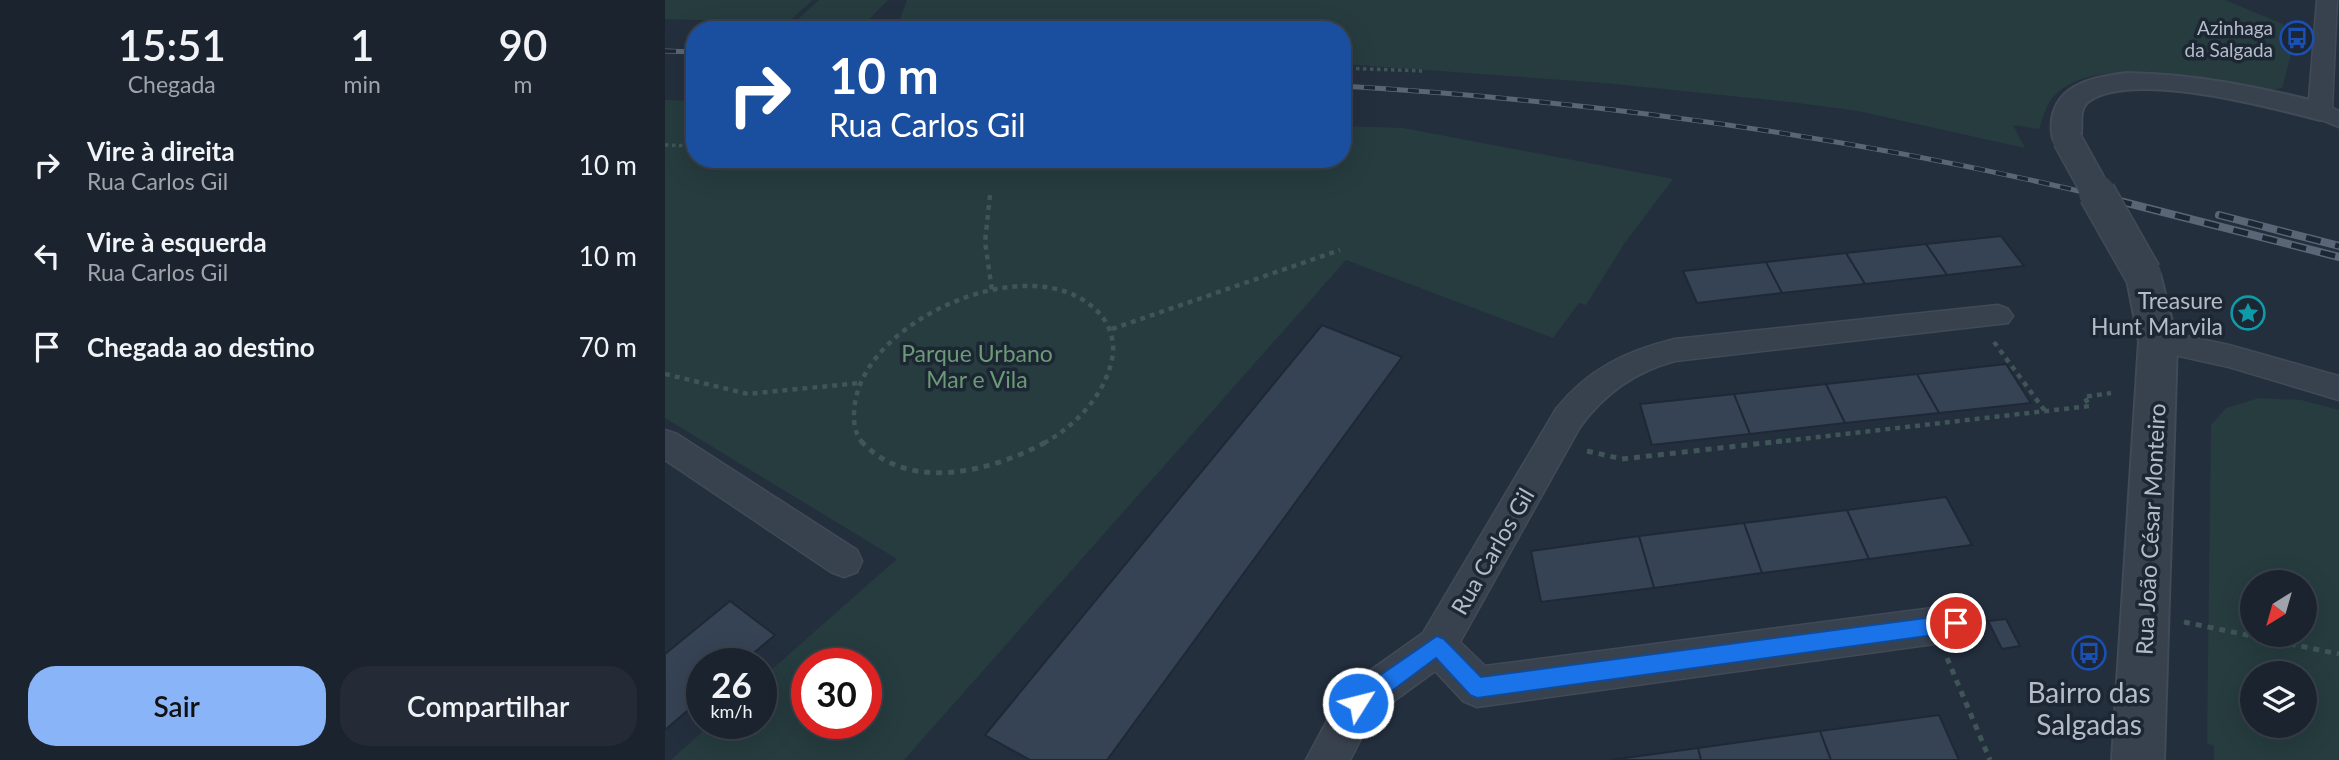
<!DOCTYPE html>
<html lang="pt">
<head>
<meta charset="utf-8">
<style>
  body { margin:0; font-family:Lato,sans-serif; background:#242b36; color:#f1f3f6; height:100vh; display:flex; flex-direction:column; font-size:26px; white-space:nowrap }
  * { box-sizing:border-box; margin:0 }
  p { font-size:23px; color:#a0a4aa }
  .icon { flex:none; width:38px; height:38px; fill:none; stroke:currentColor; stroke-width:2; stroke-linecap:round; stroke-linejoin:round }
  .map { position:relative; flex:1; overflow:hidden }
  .panel { display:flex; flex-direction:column; background:#1b232e; width:665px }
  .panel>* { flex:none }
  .banner { position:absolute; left:21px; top:21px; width:665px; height:147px; border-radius:28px; box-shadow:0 7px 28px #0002,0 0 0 2px #39404a; background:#1a4fa0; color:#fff; overflow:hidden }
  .needle { width:46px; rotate:217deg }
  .controls { position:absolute; left:1575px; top:570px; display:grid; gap:14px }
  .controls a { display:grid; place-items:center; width:77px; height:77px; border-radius:50%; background:#1b232e; box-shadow:0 7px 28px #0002,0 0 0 2px #39404a; font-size:35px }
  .speed { position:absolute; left:21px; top:648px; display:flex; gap:14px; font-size:35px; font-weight:700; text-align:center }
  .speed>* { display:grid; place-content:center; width:91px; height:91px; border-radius:50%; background:#1b232e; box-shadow:0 7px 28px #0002,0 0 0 2px #39404a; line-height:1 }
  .speed small { font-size:18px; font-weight:400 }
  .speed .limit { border:10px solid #d22; background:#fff; color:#111 }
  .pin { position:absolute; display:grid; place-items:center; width:60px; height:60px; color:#fff; margin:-30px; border:4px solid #fff; border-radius:50%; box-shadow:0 2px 7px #0007 }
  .me { position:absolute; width:77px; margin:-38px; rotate:54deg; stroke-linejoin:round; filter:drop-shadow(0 0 5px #0008) }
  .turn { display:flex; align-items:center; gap:24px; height:147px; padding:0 28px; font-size:32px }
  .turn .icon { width:91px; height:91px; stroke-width:2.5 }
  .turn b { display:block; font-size:49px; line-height:60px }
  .eta { display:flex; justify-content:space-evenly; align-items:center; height:119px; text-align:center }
  .eta b { font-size:42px; font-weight:600; line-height:49px }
  .button { display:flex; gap:14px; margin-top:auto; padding:14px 28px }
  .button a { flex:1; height:80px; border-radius:28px; background:#8ab4f8; color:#111; font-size:28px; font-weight:600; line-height:80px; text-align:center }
  .button a+a { background:#242b36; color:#f1f3f6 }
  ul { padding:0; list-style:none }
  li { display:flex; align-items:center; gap:21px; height:91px; padding:0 28px }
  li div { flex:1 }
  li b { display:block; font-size:26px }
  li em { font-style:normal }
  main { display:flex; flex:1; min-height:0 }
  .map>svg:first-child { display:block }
</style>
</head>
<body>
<main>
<section class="panel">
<div class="eta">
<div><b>15:51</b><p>Chegada</p></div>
<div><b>1</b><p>min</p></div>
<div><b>90</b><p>m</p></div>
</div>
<ul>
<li><svg class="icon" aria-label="right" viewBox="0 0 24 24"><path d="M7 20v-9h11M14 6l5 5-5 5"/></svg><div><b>Vire à direita</b><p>Rua Carlos Gil</p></div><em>10 m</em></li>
<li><svg class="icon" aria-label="left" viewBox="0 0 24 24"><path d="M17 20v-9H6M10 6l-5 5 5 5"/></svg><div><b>Vire à esquerda</b><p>Rua Carlos Gil</p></div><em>10 m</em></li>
<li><svg class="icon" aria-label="arrive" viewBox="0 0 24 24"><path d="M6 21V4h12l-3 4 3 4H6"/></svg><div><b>Chegada ao destino</b></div><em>70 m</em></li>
</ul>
<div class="button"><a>Sair</a><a>Compartilhar</a></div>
</section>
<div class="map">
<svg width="1674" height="760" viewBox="0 0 1674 760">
  <rect width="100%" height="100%" fill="#242f3e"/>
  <path fill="#263c3f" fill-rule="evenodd" d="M0,0H148L122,23L0,19Z
    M154,0H223L194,30H121Z
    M242,0H1560L1618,24L1617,48L1626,55L1617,88L1606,90C1552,85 1432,51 1390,95C1380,105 1379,116 1374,129L1348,125L1360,148L1193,111L1125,102L940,83L677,64V30H231Z
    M0,100L30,101V159H677V126L738,128L1008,179L959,244L921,305L914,303L888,338L681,260L239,760H6L47,723H96V679L232,559L0,418ZM201,663V723H142V663Z
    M1594,398L1636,400L1674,410V760H1549V746L1542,743L1546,425L1561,408ZM1587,583H1640V635H1587ZM1587,674H1640V726H1587Z"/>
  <path fill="#364354" stroke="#1f2835" stroke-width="2" d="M1336,236L1359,266L1282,275L1261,244Z
    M1261,244L1282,275L1200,284L1181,253Z
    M1181,253L1200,284L1117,293L1101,262Z
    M1101,262L1117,293L1032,303L1018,271Z
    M657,325L737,357L442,760H365L320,735Z
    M1341,364L1366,403L1274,413L1252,374Z
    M1252,374L1274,413L1180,423L1161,384Z
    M1161,384L1180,423L1085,434L1069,394Z
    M1069,394L1085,434L987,445L975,404Z
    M1281,497L1307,545L1204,559L1182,510Z
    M1182,510L1204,559L1097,573L1079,523Z
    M1079,523L1097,573L989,588L974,536Z
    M974,536L989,588L876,602L866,551Z
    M65,601L110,635L77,663H37V698L0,730V654Z
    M1341,619L1355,646L1337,649L1323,621Z
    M1274,715L1294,760H1166L1155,731Z
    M1155,731L1166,760H1036L1033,748Z
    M1033,748L1036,760H945Z"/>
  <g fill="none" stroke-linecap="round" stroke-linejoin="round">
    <defs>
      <path id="minor" d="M1652,0H1672L1667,108L1674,111V127L1647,116L1643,111Z
        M1333,305L1343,309L1348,316L1343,323L1010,361C969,372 939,394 915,427L795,642L820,666L1291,605L1305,610L1310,623L1305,636L1291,641L812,707L798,701L770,671L707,717L685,760H641L679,689L758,633L891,409C923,369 961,351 1010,339Z
        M1493,330L1564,345L1674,376V400L1564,367L1482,349L1478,341L1482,333Z
        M0,430L12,434L192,550L197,561L192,572L179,577L166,572L0,460Z"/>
      <path id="tertiary" d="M1462,73C1531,74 1598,88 1665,105L1669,111L1665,117L1655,120C1604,107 1468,70 1424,101C1410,111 1421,133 1413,145L1402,148L1391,145C1386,137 1386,128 1387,119C1393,82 1432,77 1462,73Z
        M1478,262L1490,266L1495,274L1512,341L1499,760H1447L1474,341L1461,274L1466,266Z"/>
    </defs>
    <use href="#minor" stroke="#414a57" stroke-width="3"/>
    <use href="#tertiary" stroke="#414a57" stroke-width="4"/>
    <path stroke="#3f5557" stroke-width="3.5" stroke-dasharray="3.5 3.5" stroke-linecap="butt" d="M677,68L757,71
      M0,145L30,146"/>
    <path stroke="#3f5557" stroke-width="4.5" stroke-dasharray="5 5" stroke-linecap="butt" d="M325,195L320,242L327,290
      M447,329L675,250
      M1329,342L1380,411
      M0,374L83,394L194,383
      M198,443C188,433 188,416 190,403C202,318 367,247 431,310C443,321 449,336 448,353C443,392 412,425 379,443
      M1101,443L1425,406L1419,397L1446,393"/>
    <path stroke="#3f5557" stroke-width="5" stroke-dasharray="6 6" stroke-linecap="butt" d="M196,441C244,494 328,471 383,441
      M922,451L957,459L1117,441
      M1519,622L1674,654
      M1282,658L1325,760"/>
    <use href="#minor" fill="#38414e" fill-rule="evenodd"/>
    <use href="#tertiary" fill="#38414e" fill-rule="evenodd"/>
    <defs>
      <path id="rail-far1" d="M0,51L30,52
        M677,86C931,101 1183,136 1431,195"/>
      <path id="rail" d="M1423,193L1674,257
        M1554,215L1674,246"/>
    </defs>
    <use href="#rail-far1" stroke="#5a6575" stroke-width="5"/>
    <use href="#rail" stroke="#5a6575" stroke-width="8"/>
    <use href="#rail-far1" stroke="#1d2633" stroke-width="3.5" stroke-dasharray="11" stroke-linecap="butt"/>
    <use href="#rail" stroke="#1d2633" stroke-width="5" stroke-dasharray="15" stroke-linecap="butt"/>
    <defs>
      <path id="tertiary-bridge-far1" d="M1402,139L1433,195"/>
      <path id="tertiary-bridge" d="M1432,193L1478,274"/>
    </defs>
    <use href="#tertiary-bridge-far1" stroke="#414a57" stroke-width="31" stroke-linecap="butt"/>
    <use href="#tertiary-bridge" stroke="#414a57" stroke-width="39" stroke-linecap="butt"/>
    <use href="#tertiary-bridge-far1" stroke="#38414e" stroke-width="28"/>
    <use href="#tertiary-bridge" stroke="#38414e" stroke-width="36"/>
  </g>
  <path fill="#1a73e8" stroke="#114b97" stroke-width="2" d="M1291,614L1298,617L1301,623L1298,630L1291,632L812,698L805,695L771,658L700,711L693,714L685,711L682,703L685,696L772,636L779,639L816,677Z"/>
  <defs>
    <symbol id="bus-ring" viewBox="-11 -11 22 22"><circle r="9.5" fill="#1d2633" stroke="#1a4fb4" stroke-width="1.5"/><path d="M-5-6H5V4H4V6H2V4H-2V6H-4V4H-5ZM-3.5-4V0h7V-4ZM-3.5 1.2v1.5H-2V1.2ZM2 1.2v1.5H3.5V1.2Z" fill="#1a4fb4"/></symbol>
    <symbol id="sight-ring" viewBox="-11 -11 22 22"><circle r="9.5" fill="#1d2633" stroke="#0f9aa8" stroke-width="1.5"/><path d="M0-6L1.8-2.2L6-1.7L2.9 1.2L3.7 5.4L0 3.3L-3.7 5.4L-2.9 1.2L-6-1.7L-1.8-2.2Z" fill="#0f9aa8"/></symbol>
  </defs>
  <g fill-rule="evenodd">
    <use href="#bus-ring" x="1613" y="19" width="38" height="38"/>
    <use href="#sight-ring" x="1564" y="294" width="38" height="38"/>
    <use href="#bus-ring" x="1405" y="634" width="38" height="38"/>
  </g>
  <g text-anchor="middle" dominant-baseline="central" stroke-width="7" stroke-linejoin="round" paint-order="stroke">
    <g font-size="19" fill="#b4bcc9" stroke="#1d2633" text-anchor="end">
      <text x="1608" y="27">Azinhaga<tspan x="1608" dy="22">da Salgada</tspan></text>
    </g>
    <g font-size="23" fill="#b4bcc9" stroke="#1d2633" text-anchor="end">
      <text x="1558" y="300">Treasure<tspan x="1558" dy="26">Hunt Marvila</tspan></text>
    </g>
    <g font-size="23" fill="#6b9a76" stroke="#1d2633">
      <text x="312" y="353">Parque Urbano<tspan x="312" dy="26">Mar e Vila</tspan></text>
    </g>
    <g font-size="23" fill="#b4bcc9" stroke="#1d2633">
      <text transform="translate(1485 529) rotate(-87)">Rua João César Monteiro</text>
      <text transform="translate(827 551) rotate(-60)">Rua Carlos Gil</text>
    </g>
    <g font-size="28" fill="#b4bcc9" stroke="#1d2633">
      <text x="1424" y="692">Bairro das<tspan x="1424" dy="32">Salgadas</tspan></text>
    </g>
  </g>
</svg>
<div class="controls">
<a><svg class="needle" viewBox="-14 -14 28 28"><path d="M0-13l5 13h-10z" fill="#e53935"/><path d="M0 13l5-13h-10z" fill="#a0a4aa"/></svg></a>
<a><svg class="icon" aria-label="layers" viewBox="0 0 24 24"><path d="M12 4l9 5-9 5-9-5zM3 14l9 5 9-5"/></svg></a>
</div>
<div class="speed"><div>26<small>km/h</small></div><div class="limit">30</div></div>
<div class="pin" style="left:1291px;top:623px;background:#d93025"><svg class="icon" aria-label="arrive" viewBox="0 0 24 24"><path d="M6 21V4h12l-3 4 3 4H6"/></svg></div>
<svg class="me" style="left:693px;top:703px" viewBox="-20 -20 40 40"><circle r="17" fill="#1a73e8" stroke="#fff" stroke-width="3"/><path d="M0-11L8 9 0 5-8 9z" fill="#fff"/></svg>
<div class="banner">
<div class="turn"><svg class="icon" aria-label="right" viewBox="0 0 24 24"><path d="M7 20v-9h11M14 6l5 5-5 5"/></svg><div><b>10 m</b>Rua Carlos Gil</div></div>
</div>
</div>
</main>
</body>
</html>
